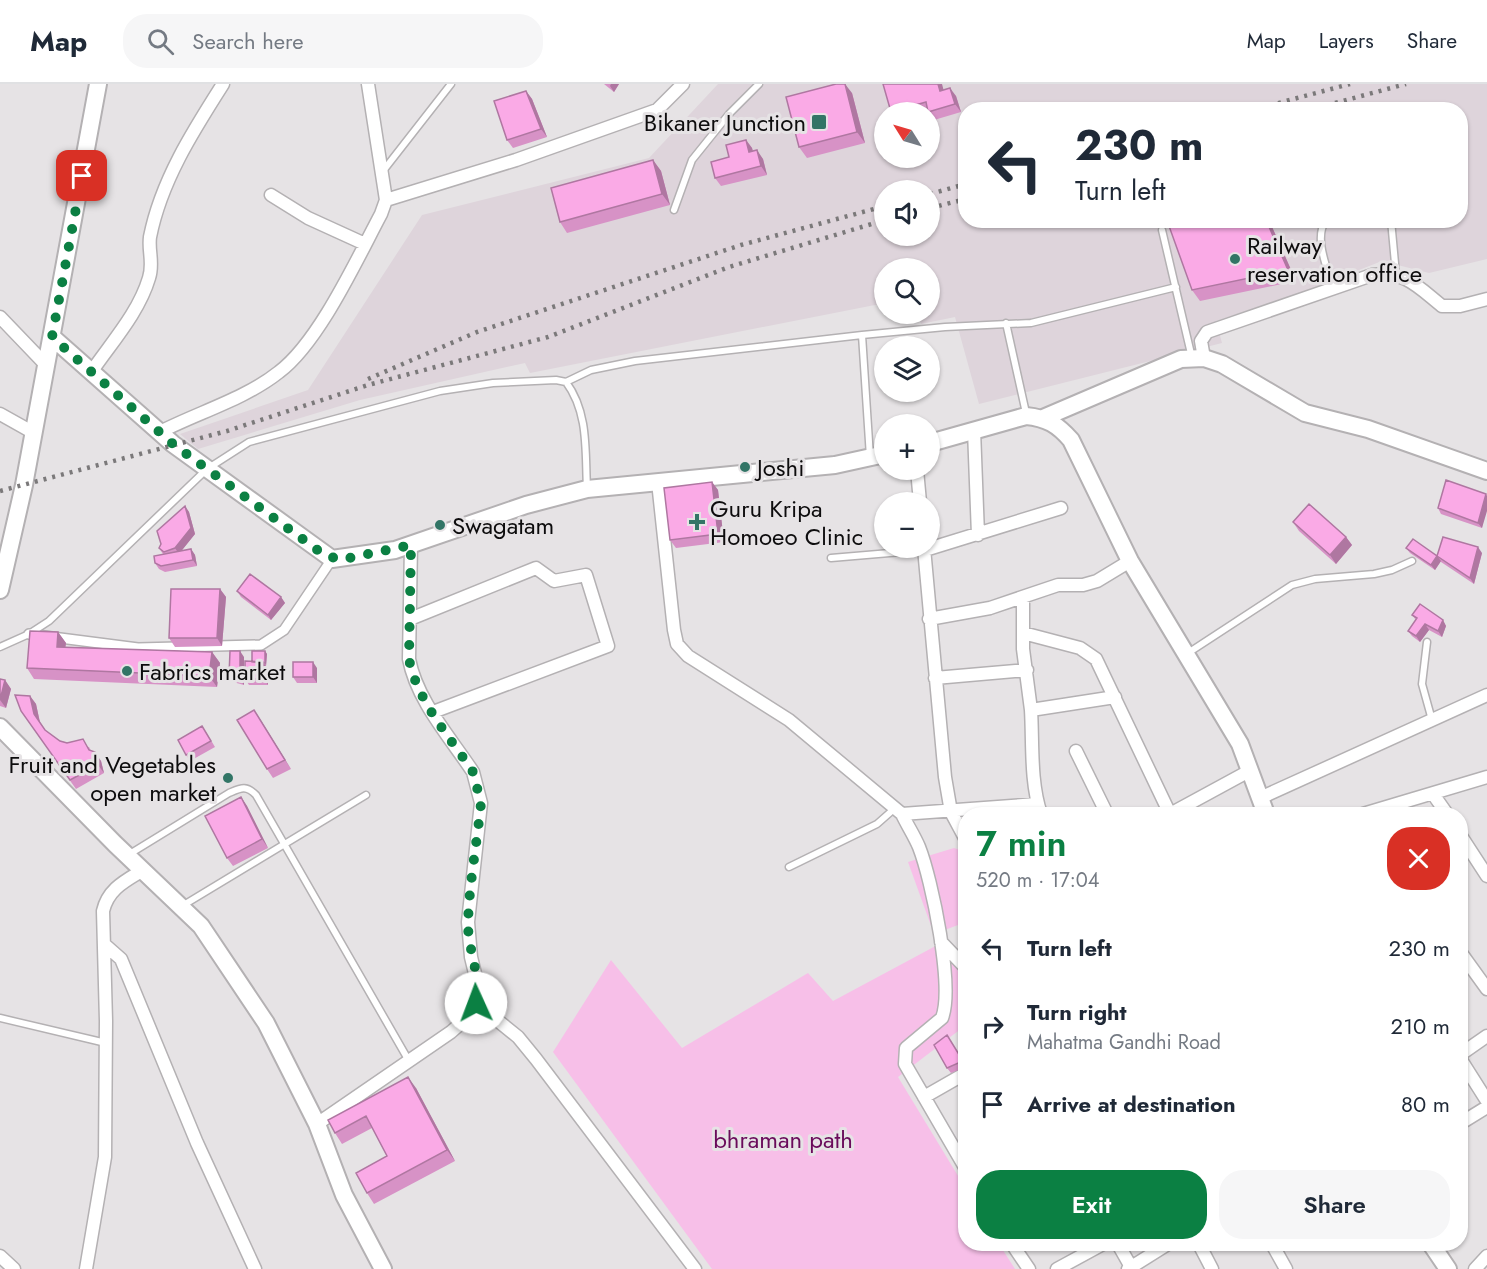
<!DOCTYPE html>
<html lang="en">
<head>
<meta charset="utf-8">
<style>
  body { margin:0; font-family:Jost,sans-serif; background:#f6f6f7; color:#1f2937; height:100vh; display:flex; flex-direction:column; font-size:22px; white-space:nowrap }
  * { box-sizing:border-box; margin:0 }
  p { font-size:20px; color:#747a83 }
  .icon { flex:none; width:33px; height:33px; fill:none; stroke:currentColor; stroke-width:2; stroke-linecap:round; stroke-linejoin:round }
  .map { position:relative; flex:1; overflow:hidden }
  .side { position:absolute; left:958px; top:723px; width:510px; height:444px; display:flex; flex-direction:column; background:#fff; border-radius:24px; box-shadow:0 2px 4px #0004 }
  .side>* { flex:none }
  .top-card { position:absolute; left:958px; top:18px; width:510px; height:126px; border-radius:24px; box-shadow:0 2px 4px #0004; background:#fff; color:#1f2937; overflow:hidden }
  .needle { width:39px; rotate:307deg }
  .tools { position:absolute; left:874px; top:18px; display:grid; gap:12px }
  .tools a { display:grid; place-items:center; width:66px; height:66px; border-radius:50%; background:#fff; box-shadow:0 2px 4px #0004; font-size:30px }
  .pin { position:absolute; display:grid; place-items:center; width:51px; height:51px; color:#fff; margin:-26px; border-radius:12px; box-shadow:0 3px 9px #0006 }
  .me { position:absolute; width:66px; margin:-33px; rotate:358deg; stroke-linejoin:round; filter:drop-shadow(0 0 4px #0008) }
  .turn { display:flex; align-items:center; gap:21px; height:126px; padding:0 18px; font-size:27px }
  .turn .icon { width:78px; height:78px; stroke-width:2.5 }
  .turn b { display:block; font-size:42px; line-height:51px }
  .round { display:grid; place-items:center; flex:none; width:63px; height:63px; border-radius:24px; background:#f6f6f7 }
  .head { display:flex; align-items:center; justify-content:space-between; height:102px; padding:0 18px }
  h1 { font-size:36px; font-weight:600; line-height:45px; color:#0b8043 }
  .cta { display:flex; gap:12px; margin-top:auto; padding:12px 18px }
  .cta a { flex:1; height:69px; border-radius:24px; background:#0b8043; color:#fff; font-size:24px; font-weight:600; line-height:69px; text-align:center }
  .cta a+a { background:#f6f6f7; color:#1f2937 }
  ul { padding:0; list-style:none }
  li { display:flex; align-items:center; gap:18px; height:78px; padding:0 18px }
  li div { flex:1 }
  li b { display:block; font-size:22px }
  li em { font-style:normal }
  header { display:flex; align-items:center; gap:36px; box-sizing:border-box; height:84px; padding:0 30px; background:#fff; border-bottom:2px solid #e0e1e3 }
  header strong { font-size:28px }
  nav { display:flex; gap:33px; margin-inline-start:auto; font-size:21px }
  .search { width:420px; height:54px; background:#f6f6f7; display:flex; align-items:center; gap:15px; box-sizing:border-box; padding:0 21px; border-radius:24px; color:#747a83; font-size:22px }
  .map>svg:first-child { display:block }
</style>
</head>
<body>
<header>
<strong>Map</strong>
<div class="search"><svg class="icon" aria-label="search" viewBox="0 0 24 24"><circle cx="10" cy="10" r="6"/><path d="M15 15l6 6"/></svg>Search here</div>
<nav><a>Map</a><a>Layers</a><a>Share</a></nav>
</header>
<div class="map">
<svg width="1487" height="1185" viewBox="0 0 1487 1185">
  <rect width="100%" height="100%" fill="#e6e3e5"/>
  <path fill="#ded4db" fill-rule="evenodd" d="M718,0H1487V175L1429,189L1382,177L1308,206L1216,237L1222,259L979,320L955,233L921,240L918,230H930V184H885V219L530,289L525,279L360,316L198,365L180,350L308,306L422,131L649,74ZM966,26H1461V136H966ZM885,28H930V74H885ZM885,106H930V152H885Z"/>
  <path fill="#f7bfe8" d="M954,764L966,768V838L934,850L908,778Z
    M943,858L966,903V941L898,993L966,1105V1160H999L1015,1185H712L553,968L611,876L682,964L808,889L833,917Z"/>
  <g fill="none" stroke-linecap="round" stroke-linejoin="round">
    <defs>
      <path id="service" d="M383,87L451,0
        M674,126L692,76L729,30L759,0
        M1326,136C1313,154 1328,185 1333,205
        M1391,136L1396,190
        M1162,146L1192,274
        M1006,239L1026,329
        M862,251L945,243L1031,239L1176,203
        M566,298L591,286L635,277L862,251L870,373
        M831,474L925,466
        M1427,558L1422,600L1432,636
        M0,563L29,550L49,537L207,385L249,358L440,307L493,299L556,296L566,298C589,329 585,368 587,404
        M1188,569L1292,501L1315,495L1374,490L1392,486L1412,477
        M128,771L229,709C241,704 246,701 256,711L409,977
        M789,783L877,740L894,725
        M182,822L366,711
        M0,934L106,959"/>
      <path id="pedestrian" d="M29,550L138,564L261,561L284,546L332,475"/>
      <path id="minor" d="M271,111L308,134L365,160
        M386,116L516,76L657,26L683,0
        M0,233L47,282
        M1204,274L1201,257L1207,248L1372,191C1405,186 1418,203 1442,222H1460L1487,215
        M92,287C112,258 139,228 149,194C154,179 148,167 150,153C161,97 193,47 223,0
        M0,330L34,349
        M974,346L978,451
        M160,348C199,328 245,315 279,288C319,258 357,175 381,130L386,116L368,0
        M917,386L920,418
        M658,398L674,546L677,560L688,572L789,636L902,730L1037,720
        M924,464L945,693L951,728L966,756
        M925,466L1061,424
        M1023,513V565L1031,626
        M410,535L536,484L554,497L586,491L608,562L433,628
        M929,535L990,524L1058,501H1083L1097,497L1130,477
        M1023,549L1080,564L1096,575L1170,730
        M935,594L1027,586
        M1076,667L1107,730
        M1433,710L1447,730
        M1260,714L1487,611
        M902,730C907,741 914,751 919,763C932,796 954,903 942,934L906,964L905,980L966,1085
        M1041,730C1030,698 1033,659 1031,626L1115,613
        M1170,730L1251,686
        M1363,730L1487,693
        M1461,752L1487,792
        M941,858L966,884
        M104,860L121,875L197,1059L255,1185
        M1461,869L1487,905
        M476,919L518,953L536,975L695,1185
        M1461,970L1487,952
        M1461,976L1487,1017
        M924,1013L966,989
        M1461,1039L1487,1023
        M317,1040L451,948L468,933L479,906L471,873L468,838L481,719L473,688C450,653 417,617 409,575L411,461
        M1012,1160L1029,1185
        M1118,1160L1131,1183
        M1199,1160L1212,1185
        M1272,1160L1286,1185
        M0,1172L14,1185
        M86,1185L105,1073L106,937L103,827C108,805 125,797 143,786
        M1057,1185L1103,1160
        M1128,1185L1168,1160
        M1475,1185L1487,1172"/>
      <path id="tertiary" d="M52,253L173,360L332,475L395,466L526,421L587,405L835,381L885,370
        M1043,334L1181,275L1204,274L1222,280L1305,329L1368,345L1487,387
        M930,359L1026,332C1047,334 1058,341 1071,356L1130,477L1240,660L1266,730
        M0,506L24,401L98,0
        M0,643L115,760L201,842L266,939L317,1040L344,1111L383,1185
        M1431,1160L1448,1185"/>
    </defs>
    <use href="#service" stroke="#b4b1b3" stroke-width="9"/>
    <use href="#pedestrian" stroke="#b4b1b3" stroke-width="12"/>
    <use href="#minor" stroke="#b4b1b3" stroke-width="15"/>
    <use href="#tertiary" stroke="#b4b1b3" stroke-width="20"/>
    <use href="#service" stroke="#fff" stroke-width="6"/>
    <use href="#pedestrian" stroke="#fff" stroke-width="9"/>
    <use href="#minor" stroke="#fff" stroke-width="12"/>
    <use href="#tertiary" stroke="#fff" stroke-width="16"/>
    <path stroke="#7b797a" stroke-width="4.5" stroke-dasharray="3 6" stroke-linecap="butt" d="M1252,26L1350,0
      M1309,26L1406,0
      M930,110L966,100
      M930,124L966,115
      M368,295L477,248L741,161L885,122
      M0,407L227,347L368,301L548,253L729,183L885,136"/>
  </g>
  <path fill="#d792c6" d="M604,0H619L614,8Z
    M943,6L956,12L961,28L934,36L930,30V28L928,27L923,28H891Z
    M526,7L532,15L547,53L513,64L507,56Z
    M852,9L865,59L807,74L799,63Z
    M746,56L752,64L753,67L763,75L767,91L721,102L715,94L729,73Z
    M653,76L661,87L670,121L567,149L560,138Z
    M1269,136L1296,197L1200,217L1192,206Z
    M712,398L718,406L724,458L676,464L670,456Z
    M1486,410L1482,444L1441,430L1438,424Z
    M185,422L189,428L195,450L181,467L191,465L195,471L197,482L165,488L159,485L155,479L163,470L159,464Z
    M1293,438L1346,453L1352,461L1336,480L1299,447Z
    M1406,464L1437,472L1441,477L1435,486L1410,469Z
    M1482,469L1474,500L1441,478L1437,472Z
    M220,505L226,513L222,562L175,563L169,554Z
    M237,507L281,513L285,519L271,536L241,513Z
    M1412,531L1443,536L1446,542L1442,553L1429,546L1420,558L1412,552L1408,547L1416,536Z
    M58,548L66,559L65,563L212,568L220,579L217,603L34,595L27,584Z
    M265,567L267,570L266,582L267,584L268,601H249L245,595L252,578Z
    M244,573V601L233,598L229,592Z
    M317,584V599H297L293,593Z
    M0,595L5,596L11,605L6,624L0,622Z
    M30,612L36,620L40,638L45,646L60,657L89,663L91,667L101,677L104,689L76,705L21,627Z
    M260,635L291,685L273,694L267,685Z
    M206,648L215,663L190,677L186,671Z
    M241,713L247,722L268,764L233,782L227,774Z
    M947,951L966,981V983L951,989L947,984Z
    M416,1004L455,1077L374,1120L367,1109L387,1072L372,1044L342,1060L335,1049Z
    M1461,1118L1464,1125L1461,1129Z"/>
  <path fill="#af77a1" d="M611,0H619L614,8L610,2Z
    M845,0L852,9L865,59L857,48Z
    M938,0H942L946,15L940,7Z
    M950,4L956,12L961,28L955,20Z
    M526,7L532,15L547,53L541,45Z
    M746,56L752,64L755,76L749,68Z
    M757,66L763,75L767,91L761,82Z
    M653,76L661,87L670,121L662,110Z
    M1266,136H1269L1296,197L1288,186Z
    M712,398L718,406L724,458L718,450Z
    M1486,410L1487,412V427L1482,444L1478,439Z
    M185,422L189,428L195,450L179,470L175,464Z
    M1346,453L1352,461L1336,480L1330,471Z
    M1478,463L1482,469L1474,500L1470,494Z
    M191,465L195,471L197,482L193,476Z
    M1437,472L1441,477L1435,486L1431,481Z
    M220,505L226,513L222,562L217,554Z
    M281,513L285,519L271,536L268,531Z
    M1443,536L1446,542L1442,553L1438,547Z
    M1425,540L1429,546L1420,558L1416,552Z
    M58,548L66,559L64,574L57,563Z
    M240,567L244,573V601L240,596Z
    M265,567L267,570L266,582L265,579Z
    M212,568L220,579L217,603L209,592Z
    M263,578L267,584L268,601L264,595Z
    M313,578L317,584V599L313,593Z
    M5,596L11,605L6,624L0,616Z
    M30,612L36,620L40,639L34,630Z
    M254,626L260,635L291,685L285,676Z
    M95,668L101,677L104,689L98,681Z
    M241,713L247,722L268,764L262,755Z
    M408,993L416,1004L455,1077L447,1066Z"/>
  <path fill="#faaae6" stroke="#af77a1" stroke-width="1.5" d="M836,0H845L857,48L799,63L786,13Z
    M883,0H938L940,7L950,4L955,20L928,28L926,18L891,28Z
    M526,7L541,45L507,56L494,17Z
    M746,56L749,68L757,66L761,82L715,94L711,78L729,73L726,61Z
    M653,76L662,110L560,138L551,104Z
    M1184,136H1266L1288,186L1192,206L1169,142Z
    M1446,396L1486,410L1478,439L1438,424Z
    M712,398L718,450L670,456L664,404Z
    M1309,420L1346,453L1330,471L1293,438Z
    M185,422L191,444L175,464L164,468L159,464L161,460L157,447Z
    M1443,453L1478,463L1470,494L1437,472Z
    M1413,455L1437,472L1431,481L1406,464Z
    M191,465L193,476L161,482L155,479L154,472Z
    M250,490L281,513L268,531L237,507Z
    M171,505H220L217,554H169Z
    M1420,520L1443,536L1438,547L1425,540L1416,552L1408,547L1417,534L1412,531Z
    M30,547L58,548L57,563L212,568L209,592L27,584Z
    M230,567H240V596L229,592Z
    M252,567H265V579L252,578Z
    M245,577L263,578L264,595H245Z
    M293,578H313V593H293Z
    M0,595L5,596L0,616Z
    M15,611L30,612L34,630L45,646L60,657L67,659L83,655L89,666L95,668L98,681L70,696L21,627Z
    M254,626L285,676L267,685L237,636Z
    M202,642L211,657L186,671L178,656Z
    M241,713L262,755L227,774L205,732Z
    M947,951L963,977L947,984L934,961Z
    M408,993L447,1066L367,1109L356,1089L387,1072L366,1032L335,1049L328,1036Z"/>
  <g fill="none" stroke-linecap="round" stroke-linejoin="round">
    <path stroke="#0b8043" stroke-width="10" stroke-dasharray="0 18" d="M82,92L52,253L173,360L323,470L340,476L411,461L409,575C417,617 450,653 473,688L481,719C477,759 469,800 468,840C468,867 482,894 476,919"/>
  </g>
  <g fill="#327566" stroke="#e6e3e5" stroke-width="2">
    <rect x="811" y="30" width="16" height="16" rx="3"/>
    <circle cx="1235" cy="175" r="6"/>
    <circle cx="745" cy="383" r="6"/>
    <path d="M694 429h6v6h6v6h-6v6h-6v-6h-6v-6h6z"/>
    <circle cx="440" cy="441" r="6"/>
    <circle cx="127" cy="587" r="6"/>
    <circle cx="228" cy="694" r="6"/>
  </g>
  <g text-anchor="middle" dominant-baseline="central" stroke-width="6" stroke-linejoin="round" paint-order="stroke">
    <g font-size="24" fill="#0d0c0d" stroke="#e6e3e5" text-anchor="start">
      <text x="806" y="38" text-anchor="end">Bikaner Junction</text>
      <text x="1247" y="161">Railway<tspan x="1247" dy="28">reservation office</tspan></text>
      <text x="757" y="383">Joshi</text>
      <text x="710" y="424">Guru Kripa<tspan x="710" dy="28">Homoeo Clinic</tspan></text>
      <text x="452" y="441">Swagatam</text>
      <text x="139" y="587">Fabrics market</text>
      <text x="216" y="680" text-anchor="end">Fruit and Vegetables<tspan x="216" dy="28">open market</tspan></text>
    </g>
    <g font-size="24" fill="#6a0b5b" stroke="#e6e3e5">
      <text x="783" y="1055">bhraman path</text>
    </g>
  </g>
</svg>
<div class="tools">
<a><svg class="needle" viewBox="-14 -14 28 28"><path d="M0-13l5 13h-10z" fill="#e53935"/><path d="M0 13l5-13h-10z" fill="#747a83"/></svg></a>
<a><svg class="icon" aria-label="sound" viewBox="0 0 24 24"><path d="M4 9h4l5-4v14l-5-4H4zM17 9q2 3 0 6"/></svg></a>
<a><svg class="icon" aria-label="search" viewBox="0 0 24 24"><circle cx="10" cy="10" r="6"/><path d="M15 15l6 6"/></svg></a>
<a><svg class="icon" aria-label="layers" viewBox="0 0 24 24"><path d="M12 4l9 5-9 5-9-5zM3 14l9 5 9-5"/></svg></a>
<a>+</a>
<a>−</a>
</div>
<div class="pin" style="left:82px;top:92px;background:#d93025"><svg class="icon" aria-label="arrive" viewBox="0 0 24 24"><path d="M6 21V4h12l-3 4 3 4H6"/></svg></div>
<svg class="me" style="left:476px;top:919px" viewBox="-20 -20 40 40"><circle r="19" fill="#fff"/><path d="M0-13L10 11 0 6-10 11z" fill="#0b8043"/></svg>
<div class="top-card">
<div class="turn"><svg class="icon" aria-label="left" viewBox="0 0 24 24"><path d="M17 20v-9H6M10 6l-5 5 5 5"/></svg><div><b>230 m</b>Turn left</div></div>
</div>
<section class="side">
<div class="head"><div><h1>7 min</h1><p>520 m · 17:04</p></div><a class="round" style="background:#d93025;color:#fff"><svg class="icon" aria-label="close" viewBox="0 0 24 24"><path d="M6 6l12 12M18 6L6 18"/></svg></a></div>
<ul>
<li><svg class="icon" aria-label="left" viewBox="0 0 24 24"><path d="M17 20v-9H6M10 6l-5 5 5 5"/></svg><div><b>Turn left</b></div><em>230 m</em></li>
<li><svg class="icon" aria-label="right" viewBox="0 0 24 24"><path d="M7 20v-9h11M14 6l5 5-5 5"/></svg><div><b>Turn right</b><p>Mahatma Gandhi Road</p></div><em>210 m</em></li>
<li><svg class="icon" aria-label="arrive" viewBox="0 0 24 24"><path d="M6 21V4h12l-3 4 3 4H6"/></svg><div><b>Arrive at destination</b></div><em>80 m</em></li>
</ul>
<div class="cta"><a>Exit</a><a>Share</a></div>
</section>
</div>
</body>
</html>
